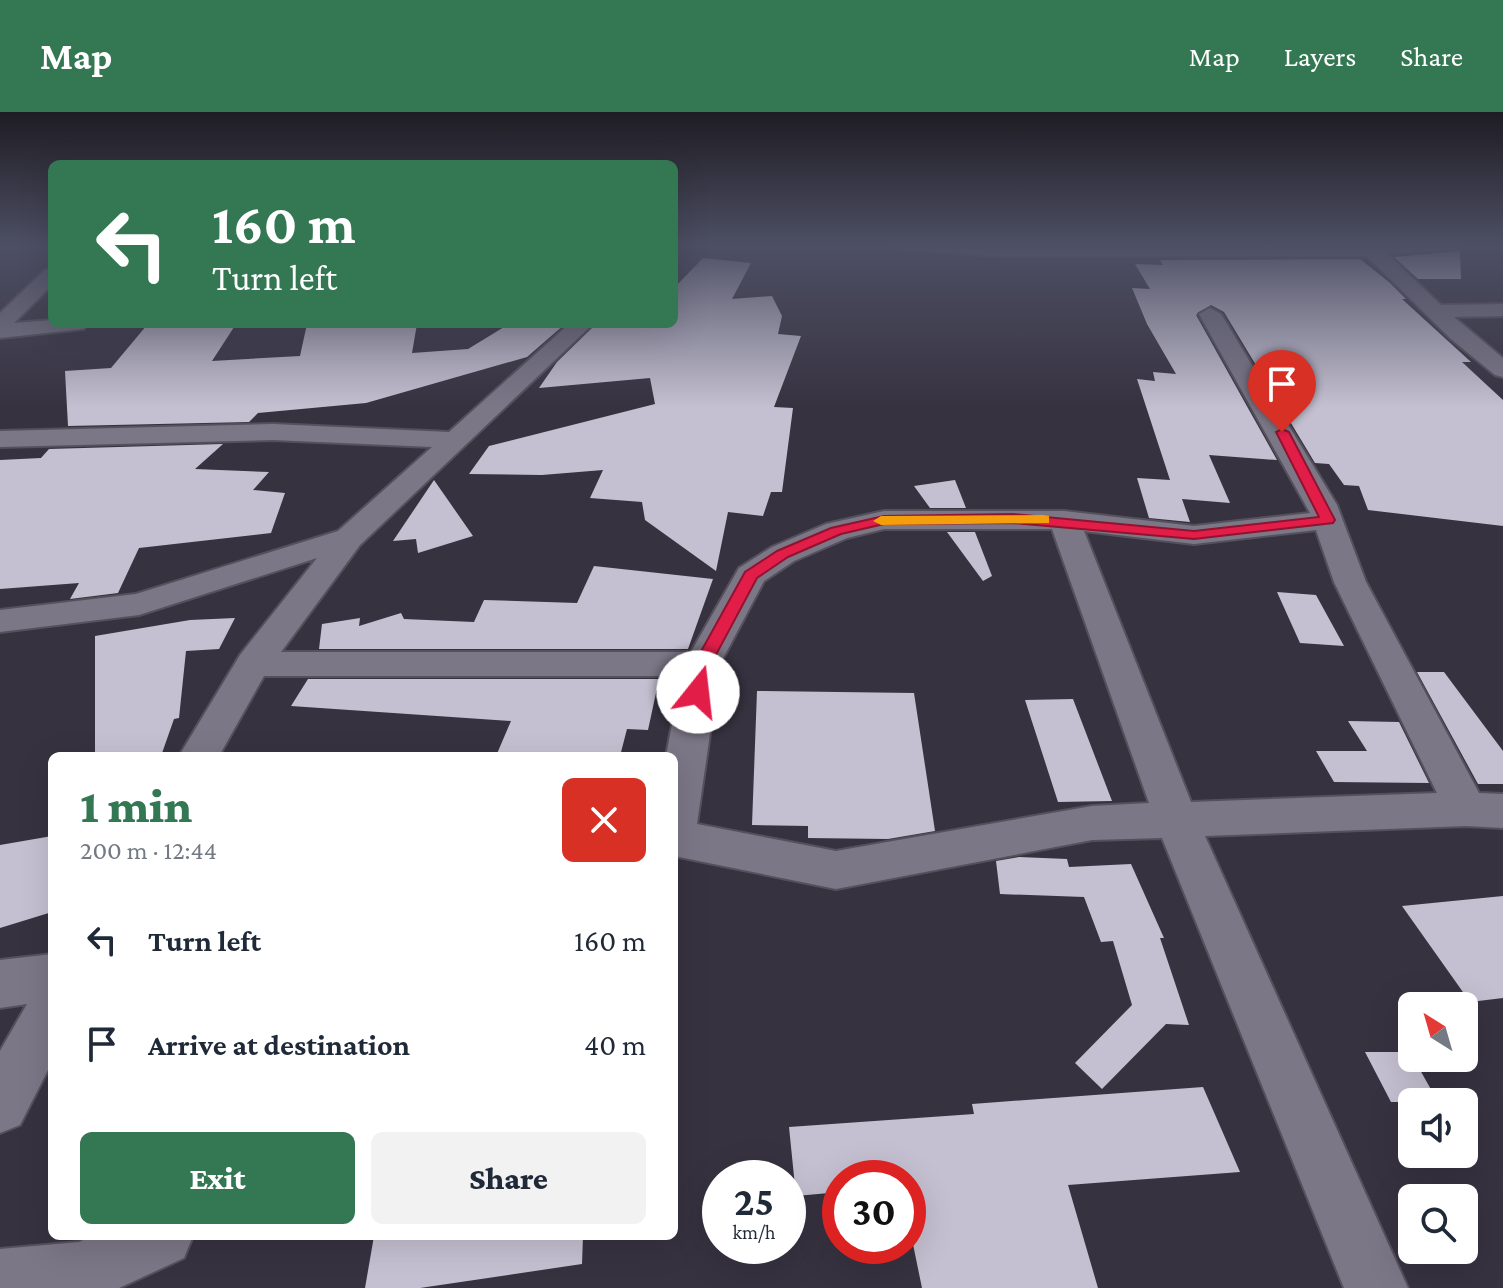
<!DOCTYPE html>
<html lang="en">
<head>
<meta charset="utf-8">
<style>
  body { margin:0; font-family:"Crimson Pro",serif; background:#f2f2f3; color:#1f2937; height:100vh; display:flex; flex-direction:column; font-size:30px; white-space:nowrap }
  * { box-sizing:border-box; margin:0 }
  p { font-size:26px; color:#747a83 }
  .icon { flex:none; width:44px; height:44px; fill:none; stroke:currentColor; stroke-width:2; stroke-linecap:round; stroke-linejoin:round }
  .map { position:relative; flex:1; overflow:hidden }
  .drawer { position:absolute; left:48px; top:640px; width:630px; height:488px; display:flex; flex-direction:column; background:#fff; border-radius:12px; box-shadow:0 8px 32px #0002 }
  .drawer>* { flex:none }
  .top-card { position:absolute; left:48px; top:48px; width:630px; height:168px; border-radius:12px; box-shadow:0 8px 32px #0002; background:#347753; color:#fff; overflow:hidden }
  .needle { width:52px; rotate:323deg }
  .controls { position:absolute; left:1398px; top:880px; display:grid; gap:16px }
  .controls a { display:grid; place-items:center; width:80px; height:80px; border-radius:12px; background:#fff; box-shadow:0 8px 32px #0002; font-size:40px }
  .speed { position:absolute; left:702px; top:1048px; display:flex; gap:16px; font-size:40px; font-weight:700; text-align:center }
  .speed>* { display:grid; place-content:center; width:104px; height:104px; border-radius:50%; background:#fff; box-shadow:0 8px 32px #0002; line-height:1 }
  .speed small { font-size:20px; font-weight:400 }
  .speed .limit { border:12px solid #d22; background:#fff; color:#111 }
  .pin { position:absolute; display:grid; place-items:center; width:68px; height:68px; color:#fff; margin:-82px -34px; border-radius:50% 50% 50% 0; rotate:-45deg; box-shadow:0 0 8px #0007 }
  .pin .icon { rotate:45deg }
  .me { position:absolute; width:88px; margin:-44px; rotate:16deg; stroke-linejoin:round; filter:drop-shadow(0 0 6px #0008) }
  .turn { display:flex; align-items:center; gap:28px; height:168px; padding:0 32px; font-size:36px }
  .turn .icon { width:104px; height:104px; stroke-width:2.5 }
  .turn b { display:block; font-size:56px; line-height:68px }
  .round { display:grid; place-items:center; flex:none; width:84px; height:84px; border-radius:12px; background:#f2f2f3 }
  .headline { display:flex; align-items:center; justify-content:space-between; height:136px; padding:0 32px }
  h1 { font-size:48px; font-weight:800; line-height:60px; color:#347753 }
  .action { display:flex; gap:16px; margin-top:auto; padding:16px 32px }
  .action a { flex:1; height:92px; border-radius:12px; background:#347753; color:#fff; font-size:32px; font-weight:800; line-height:92px; text-align:center }
  .action a+a { background:#f2f2f3; color:#1f2937 }
  ul { padding:0; list-style:none }
  li { display:flex; align-items:center; gap:24px; height:104px; padding:0 32px }
  li div { flex:1 }
  li b { display:block; font-size:30px }
  li em { font-style:normal }
  header { display:flex; align-items:center; gap:48px; box-sizing:border-box; height:112px; padding:0 40px; background:#347753; color:#fff }
  header strong { font-size:38px }
  nav { display:flex; gap:44px; margin-inline-start:auto; font-size:28px }
  .map>svg:first-child { display:block }
</style>
</head>
<body>
<header>
<strong>Map</strong>
<nav><a>Map</a><a>Layers</a><a>Share</a></nav>
</header>
<div class="map">
<svg width="1503" height="1176" viewBox="0 0 1503 1176">
  <rect width="100%" height="100%" fill="#373240"/>
  <path fill="#c5c0d1" d="M1460,139L1461,167H1418L1394,145Z
    M703,146L751,151L732,187L772,184L782,204L778,222L801,224L774,295L793,296L782,380H771L763,404L728,400L716,459L645,408L642,390L590,386L603,358L542,363L469,362L489,334L655,292L650,266L539,276L557,250L596,212H674V176Z
    M1360,147L1389,170L1406,187H1402L1471,250H1462L1503,288V414L1368,398L1359,374L1344,373L1329,352L1315,351L1224,200L1211,193L1196,203L1277,348L1209,343L1230,391L1182,387L1190,410L1149,406L1137,366L1170,368L1137,267L1155,269L1153,260L1176,262L1147,212L1132,176L1150,177L1135,152L1163,153L1160,148Z
    M236,212L212,249L300,244L307,212H417L412,241L468,237L509,212H565L527,245L366,291L258,301L249,310L68,314L65,259L111,256L147,213Z
    M223,332L195,357L269,360L253,378L285,381L271,421L139,436L118,481L70,487L79,471L0,477V348L41,346L49,337Z
    M434,368L473,424L418,441L416,427L393,429Z
    M955,368L966,396H930L914,374Z
    M947,420H975L992,464L983,469Z
    M594,454L713,467L688,537H319L322,512L360,506L359,514L401,501L404,507L474,510L484,488L577,491Z
    M1277,480L1316,483L1344,534L1300,531Z
    M235,506L219,537L186,539L179,606L174,607L161,644H95V524L190,508Z
    M1417,560H1444L1503,639V672H1478Z
    M308,567H659L648,618L627,617L620,644H496L511,609L291,594Z
    M757,579L914,581L935,719L888,727L808,726V714L752,713Z
    M1073,587L1112,689L1058,690L1025,588Z
    M1348,609L1399,610L1429,671L1334,670L1316,639H1367Z
    M52,724V800L0,816V733Z
    M1019,745L1067,747L1069,755L1131,752L1164,826H1160L1189,913L1166,912L1102,977L1075,951L1132,893L1113,829L1101,830L1084,785L1000,782L996,749Z
    M1503,784V886L1470,890L1402,794Z
    M1365,940H1410L1438,990H1391Z
    M1203,975L1240,1060L1068,1073L1098,1176H922L908,1108V1066H840V1080L796,1084L789,1015L974,1002L972,992Z
    M374,1124H583L582,1152L420,1176H365Z"/>
  <g fill="none" stroke-linecap="round" stroke-linejoin="round">
    <defs>
      <path id="minor" d="M884,132H1467L1458,137L1387,142L1441,193L1503,192V204L1454,205L1503,246V265L1495,263L1451,227L1367,144H998L893,137Z
        M52,156V173L14,211L52,208V212H87L84,217L0,226V201L45,158Z
        M1210,196L1221,202L1337,393L1366,470L1479,681L1503,682V716L1466,714L1205,724L1408,1176H1344L1162,726L1092,728L836,777L674,744V644H666L681,564H264L219,644H179L240,543L317,446L139,503L0,520V498L136,482L338,419L432,335L273,328L0,335V319L273,312L449,320L569,212H593L360,433L281,540H691L739,456L772,435L826,412L884,399H1064L1194,414L1310,401L1199,202ZM884,417H1052L1149,691L1092,694L836,739L697,712L720,552L764,469L794,449L847,426ZM1316,418L1334,470L1437,681L1191,690L1084,419L1194,432Z
        M52,842V950L20,1013L0,1021V939L27,892L0,896V848Z
        M92,1124H193L184,1146L119,1176H0V1137L79,1130Z"/>
    </defs>
    <use href="#minor" stroke="#54515c" stroke-width="4"/>
    <use href="#minor" fill="#7c7787" fill-rule="evenodd"/>
  </g>
  <linearGradient id="sky" x2="0" y2="1"><stop stop-color="#1e1c23"/><stop offset="0.45" stop-color="#4d4f64"/><stop offset="1" stop-color="#4d4f64" stop-opacity="0"/></linearGradient>
  <rect width="1503" height="296" fill="url(#sky)"/>
  <path fill="#e11d48" stroke="#92132f" stroke-width="2" d="M1282,317L1289,320L1335,408L1333,411L1194,427L1013,411L884,412L841,422L788,445L757,466L711,552L704,584H691L689,580L694,552L745,460L777,439L831,416L884,404L1013,402L1194,419L1319,405L1276,320Z"/>
  <path fill="#f59e0b" d="M1044,403L1049,404V411L881,413L873,409L881,404Z"/>
</svg>
<div class="controls">
<a><svg class="needle" viewBox="-14 -14 28 28"><path d="M0-13l5 13h-10z" fill="#e53935"/><path d="M0 13l5-13h-10z" fill="#747a83"/></svg></a>
<a><svg class="icon" aria-label="sound" viewBox="0 0 24 24"><path d="M4 9h4l5-4v14l-5-4H4zM17 9q2 3 0 6"/></svg></a>
<a><svg class="icon" aria-label="search" viewBox="0 0 24 24"><circle cx="10" cy="10" r="6"/><path d="M15 15l6 6"/></svg></a>
</div>
<div class="speed"><div>25<small>km/h</small></div><div class="limit">30</div></div>
<div class="pin" style="left:1282px;top:320px;background:#d93025"><svg class="icon" aria-label="arrive" viewBox="0 0 24 24"><path d="M6 21V4h12l-3 4 3 4H6"/></svg></div>
<svg class="me" style="left:698px;top:580px" viewBox="-20 -20 40 40"><circle r="19" fill="#fff"/><path d="M0-13L10 11 0 6-10 11z" fill="#e11d48"/></svg>
<div class="top-card">
<div class="turn"><svg class="icon" aria-label="left" viewBox="0 0 24 24"><path d="M17 20v-9H6M10 6l-5 5 5 5"/></svg><div><b>160 m</b>Turn left</div></div>
</div>
<section class="drawer">
<div class="headline"><div><h1>1 min</h1><p>200 m · 12:44</p></div><a class="round" style="background:#d93025;color:#fff"><svg class="icon" aria-label="close" viewBox="0 0 24 24"><path d="M6 6l12 12M18 6L6 18"/></svg></a></div>
<ul>
<li><svg class="icon" aria-label="left" viewBox="0 0 24 24"><path d="M17 20v-9H6M10 6l-5 5 5 5"/></svg><div><b>Turn left</b></div><em>160 m</em></li>
<li><svg class="icon" aria-label="arrive" viewBox="0 0 24 24"><path d="M6 21V4h12l-3 4 3 4H6"/></svg><div><b>Arrive at destination</b></div><em>40 m</em></li>
</ul>
<div class="action"><a>Exit</a><a>Share</a></div>
</section>
</div>
</body>
</html>
